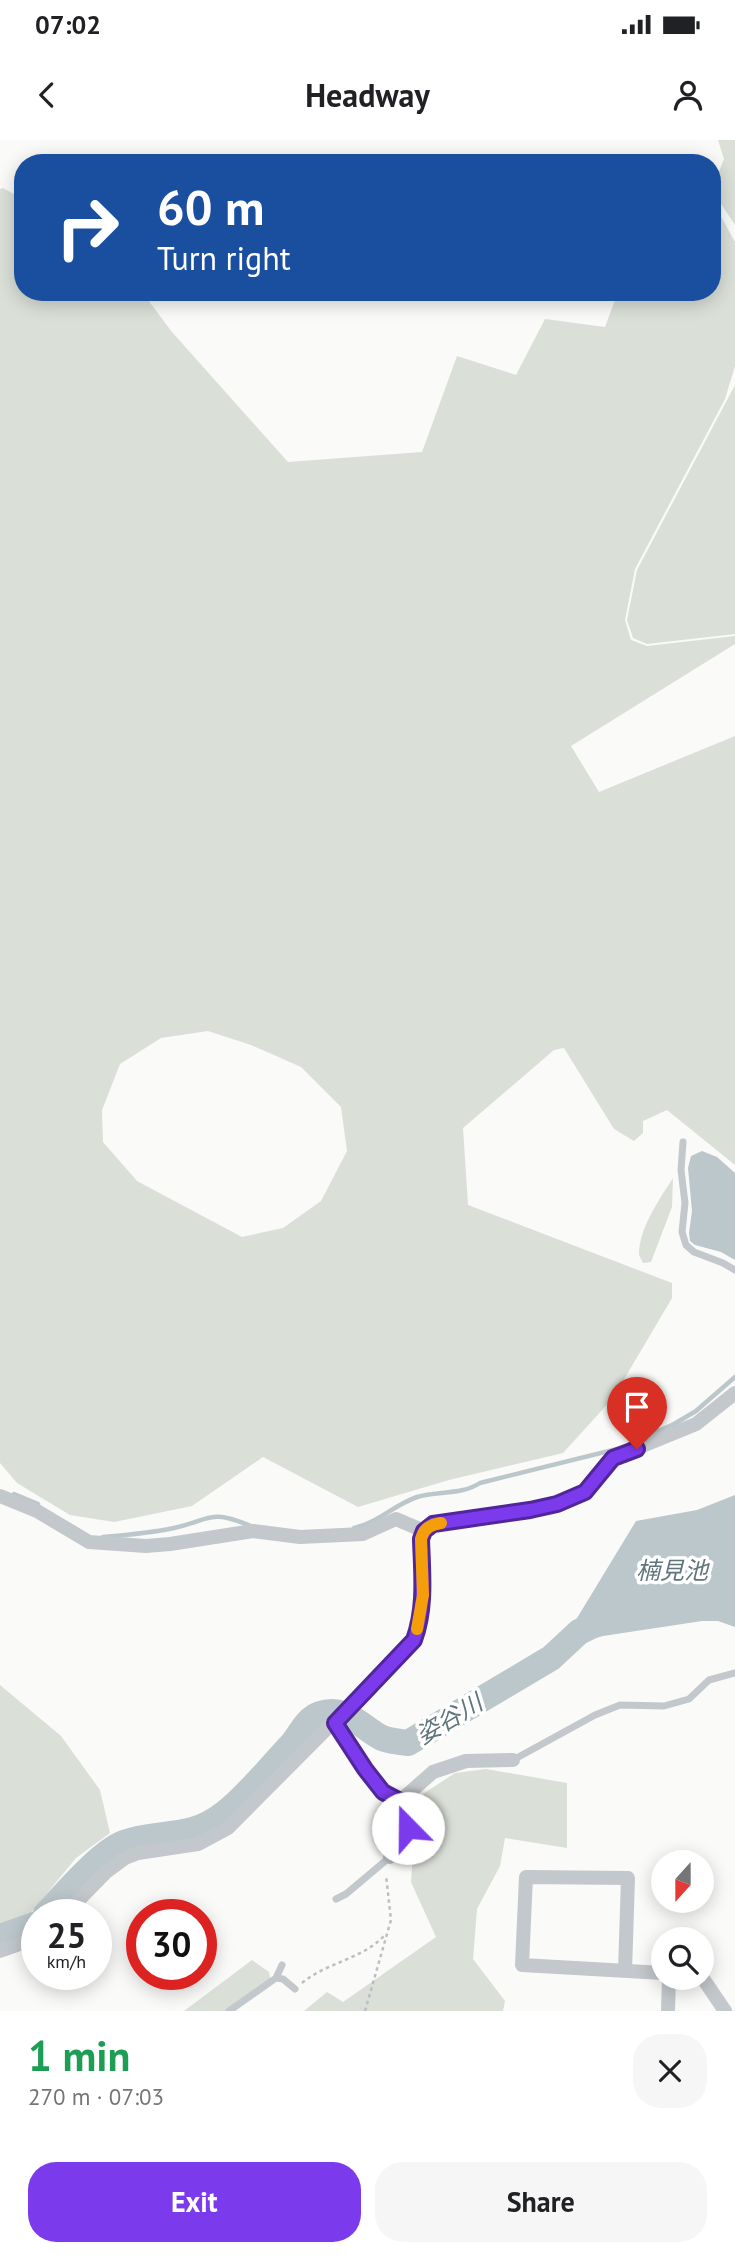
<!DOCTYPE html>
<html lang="en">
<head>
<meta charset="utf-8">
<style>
  body { margin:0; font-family:"PT Sans","Noto Sans JP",sans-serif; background:#f6f6f6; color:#202124; height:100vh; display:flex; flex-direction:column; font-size:26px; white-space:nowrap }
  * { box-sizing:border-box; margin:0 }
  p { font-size:23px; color:#757577 }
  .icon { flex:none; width:38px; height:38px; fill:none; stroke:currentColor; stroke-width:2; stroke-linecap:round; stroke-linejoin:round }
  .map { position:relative; height:1871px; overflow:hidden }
  .side { display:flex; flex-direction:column; background:#fff; flex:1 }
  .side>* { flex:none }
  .banner { position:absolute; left:14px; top:14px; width:707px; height:147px; border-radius:28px; box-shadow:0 4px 18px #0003; background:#1a4fa0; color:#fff; overflow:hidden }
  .needle { width:46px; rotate:201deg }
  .fabs { position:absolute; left:651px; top:1710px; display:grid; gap:14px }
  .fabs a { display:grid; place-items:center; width:63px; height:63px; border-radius:50%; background:#fff; box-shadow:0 4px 18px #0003; font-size:35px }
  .speed { position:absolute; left:21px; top:1759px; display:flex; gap:14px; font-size:35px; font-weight:700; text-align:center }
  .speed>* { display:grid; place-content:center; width:91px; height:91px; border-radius:50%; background:#fff; box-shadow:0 4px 18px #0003; line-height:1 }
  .speed small { font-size:18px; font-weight:400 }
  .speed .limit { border:10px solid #d22; background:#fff; color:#111 }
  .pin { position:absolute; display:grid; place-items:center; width:60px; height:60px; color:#fff; margin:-72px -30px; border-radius:50% 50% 50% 0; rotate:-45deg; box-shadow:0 0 7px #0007 }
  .pin .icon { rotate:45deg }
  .me { position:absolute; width:77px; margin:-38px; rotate:338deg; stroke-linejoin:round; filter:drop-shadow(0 0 5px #0008) }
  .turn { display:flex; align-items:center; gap:24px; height:147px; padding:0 28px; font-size:32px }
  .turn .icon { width:91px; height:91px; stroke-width:2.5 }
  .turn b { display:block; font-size:49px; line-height:60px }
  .round { display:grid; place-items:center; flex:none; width:74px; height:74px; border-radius:28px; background:#f6f6f6 }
  .overview { display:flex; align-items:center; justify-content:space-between; height:119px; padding:0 28px }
  h1 { font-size:42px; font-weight:700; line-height:52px; color:#1e9e55 }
  .cta { display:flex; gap:14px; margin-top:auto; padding:14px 28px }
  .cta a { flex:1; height:80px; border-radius:28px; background:#7c3aed; color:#fff; font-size:28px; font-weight:700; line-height:80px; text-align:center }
  .cta a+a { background:#f6f6f6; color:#202124 }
  .status { display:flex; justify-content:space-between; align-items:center; height:49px; padding:0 35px; background:#fff; direction:ltr }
  .status svg { height:19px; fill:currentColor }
  header { display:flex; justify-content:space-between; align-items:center; height:91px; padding:0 28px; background:#fff; font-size:32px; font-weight:700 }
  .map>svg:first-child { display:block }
</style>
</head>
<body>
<div class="status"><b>07:02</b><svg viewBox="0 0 49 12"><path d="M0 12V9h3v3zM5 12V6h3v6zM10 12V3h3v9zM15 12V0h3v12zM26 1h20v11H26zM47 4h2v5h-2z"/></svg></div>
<header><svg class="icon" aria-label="back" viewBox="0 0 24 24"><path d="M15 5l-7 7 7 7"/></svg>Headway<svg class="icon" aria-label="person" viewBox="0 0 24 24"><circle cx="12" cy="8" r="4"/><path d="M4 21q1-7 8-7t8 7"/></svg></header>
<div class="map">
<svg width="735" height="1871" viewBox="0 0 735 1871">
  <rect width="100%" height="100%" fill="#fafaf8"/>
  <path fill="#dadfd7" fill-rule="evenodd" d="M718,0H735V85L712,50L724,19Z
    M3,48L23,59V152H142L172,192L288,322L422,312L457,216L516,235L545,179L605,187L618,152H712V60L735,102V226L725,259L635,429L625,480L631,500L647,506L735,496V504L571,606L599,652L735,596V1025L667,970L643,981V993L634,1001L614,989L564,908L554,910L463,988L468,1065L672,1143V1158L613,1258L563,1313L449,1340L358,1367L263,1317L192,1366L114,1382L70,1375L17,1343L0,1323V49ZM208,891L251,905L301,927L341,967L347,1011L321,1061L283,1088L242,1097L137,1041L103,1002L102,970L120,924L161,898Z
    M735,245V494L647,504L633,498L627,480L637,430Z
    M673,1038L672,1067L651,1122L643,1123L639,1115C639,1088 659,1060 673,1038Z
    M0,1545L61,1596L100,1650L110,1693L76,1718L30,1774L0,1784Z
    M486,1629L567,1643V1708L505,1698L500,1726L477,1769L473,1819L505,1861L503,1871H304L327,1852L343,1862L436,1797L411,1742L417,1658L455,1633Z
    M252,1820L269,1832L271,1843L226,1871H184Z"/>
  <path fill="#bbc7cb" d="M702,1011L717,1017L735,1033V1120L721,1112L695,1105L690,1101L689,1093L692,1071L688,1028L691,1016Z
    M735,1355V1487L718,1481H702L603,1496L582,1502L571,1488L636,1381L697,1370Z"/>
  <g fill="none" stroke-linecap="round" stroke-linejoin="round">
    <path stroke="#bbc7cb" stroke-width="4.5" d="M629,1304L674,1284L696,1271L735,1237
      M14,1354L38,1364
      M354,1388C377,1383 394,1365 417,1357C438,1351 462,1355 480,1343L617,1309
      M103,1397C127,1395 151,1393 174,1388C213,1379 209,1369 251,1386"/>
    <path stroke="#bbc7cb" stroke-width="26" d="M46,1774C64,1755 100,1712 124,1703C162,1689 188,1702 225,1673C247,1656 272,1625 292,1604C301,1593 306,1579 320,1574C346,1565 362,1588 382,1598C390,1601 399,1602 408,1603L551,1518L579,1492L607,1478
      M0,1797L37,1784"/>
    <path stroke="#bbbfc2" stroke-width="2.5" stroke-dasharray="3.5 3.5" stroke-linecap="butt" d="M302,1843C329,1821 362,1820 386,1794
      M365,1871L391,1780L386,1735"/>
    <path stroke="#c3c8cc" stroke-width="7" d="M683,1002L681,1030L685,1063L682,1092L686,1105L694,1112L723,1123L735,1130
      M513,1620L595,1575L620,1565L664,1566L689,1559L709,1540L735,1533
      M336,1759L346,1754L390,1717
      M276,1838L283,1839L295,1849
      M229,1871L276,1838L282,1825"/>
    <path stroke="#c3c8cc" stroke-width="14" d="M0,1356L37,1371L89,1402L146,1406L170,1404L253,1391L300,1397L363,1394L396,1379L424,1391
      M335,1583C349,1605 362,1633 382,1651C393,1660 404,1662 409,1678C412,1690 397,1706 390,1717
      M400,1661L433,1632L466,1621L513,1620
      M65,1774L106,1732L125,1718L138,1713L198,1704L228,1688L405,1510C430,1479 422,1436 421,1399L424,1391L433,1384L530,1370L557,1364L585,1352L613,1318L696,1284L735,1253
      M0,1811L37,1798
      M625,1831L628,1738L526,1737L522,1825L663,1833
      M702,1837L725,1871
      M668,1871L669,1838"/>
  </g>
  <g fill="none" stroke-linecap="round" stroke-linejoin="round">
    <defs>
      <path id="route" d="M408,1688L410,1679L400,1661L383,1652L365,1629L335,1583L414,1500C426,1467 422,1433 421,1399L424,1391L433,1384L530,1370L557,1364L585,1352L613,1318L637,1309"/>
    </defs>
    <use href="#route" stroke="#51269a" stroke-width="18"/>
    <use href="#route" stroke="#7c3aed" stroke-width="12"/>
    <path stroke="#f59e0b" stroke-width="12" d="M417,1489L423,1455L421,1399C424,1388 430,1385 441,1383"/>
  </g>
  <g text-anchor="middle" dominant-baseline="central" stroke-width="7" stroke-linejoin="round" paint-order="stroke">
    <g font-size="24" font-style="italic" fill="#60757c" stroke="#fff">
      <text x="672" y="1430">楠見池</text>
      <text transform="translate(449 1579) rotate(-31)">姿谷川</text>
    </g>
  </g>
</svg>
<div class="fabs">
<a><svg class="needle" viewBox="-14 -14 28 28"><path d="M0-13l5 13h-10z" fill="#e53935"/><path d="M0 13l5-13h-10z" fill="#757577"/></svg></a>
<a><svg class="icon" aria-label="search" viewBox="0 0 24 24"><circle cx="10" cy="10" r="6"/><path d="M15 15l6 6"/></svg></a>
</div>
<div class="speed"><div>25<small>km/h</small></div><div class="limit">30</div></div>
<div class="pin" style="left:637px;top:1309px;background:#d93025"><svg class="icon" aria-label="arrive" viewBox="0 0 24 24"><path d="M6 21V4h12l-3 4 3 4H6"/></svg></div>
<svg class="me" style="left:408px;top:1688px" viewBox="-20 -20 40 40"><circle r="19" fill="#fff"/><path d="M0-13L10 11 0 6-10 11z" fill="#7c3aed"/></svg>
<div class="banner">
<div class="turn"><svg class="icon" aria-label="right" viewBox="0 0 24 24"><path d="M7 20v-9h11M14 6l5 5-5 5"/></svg><div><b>60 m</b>Turn right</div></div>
</div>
</div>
<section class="side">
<div class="overview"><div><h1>1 min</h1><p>270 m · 07:03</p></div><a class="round"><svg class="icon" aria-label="close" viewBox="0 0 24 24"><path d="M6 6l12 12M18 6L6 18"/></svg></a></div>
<div class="cta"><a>Exit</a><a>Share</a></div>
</section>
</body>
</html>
